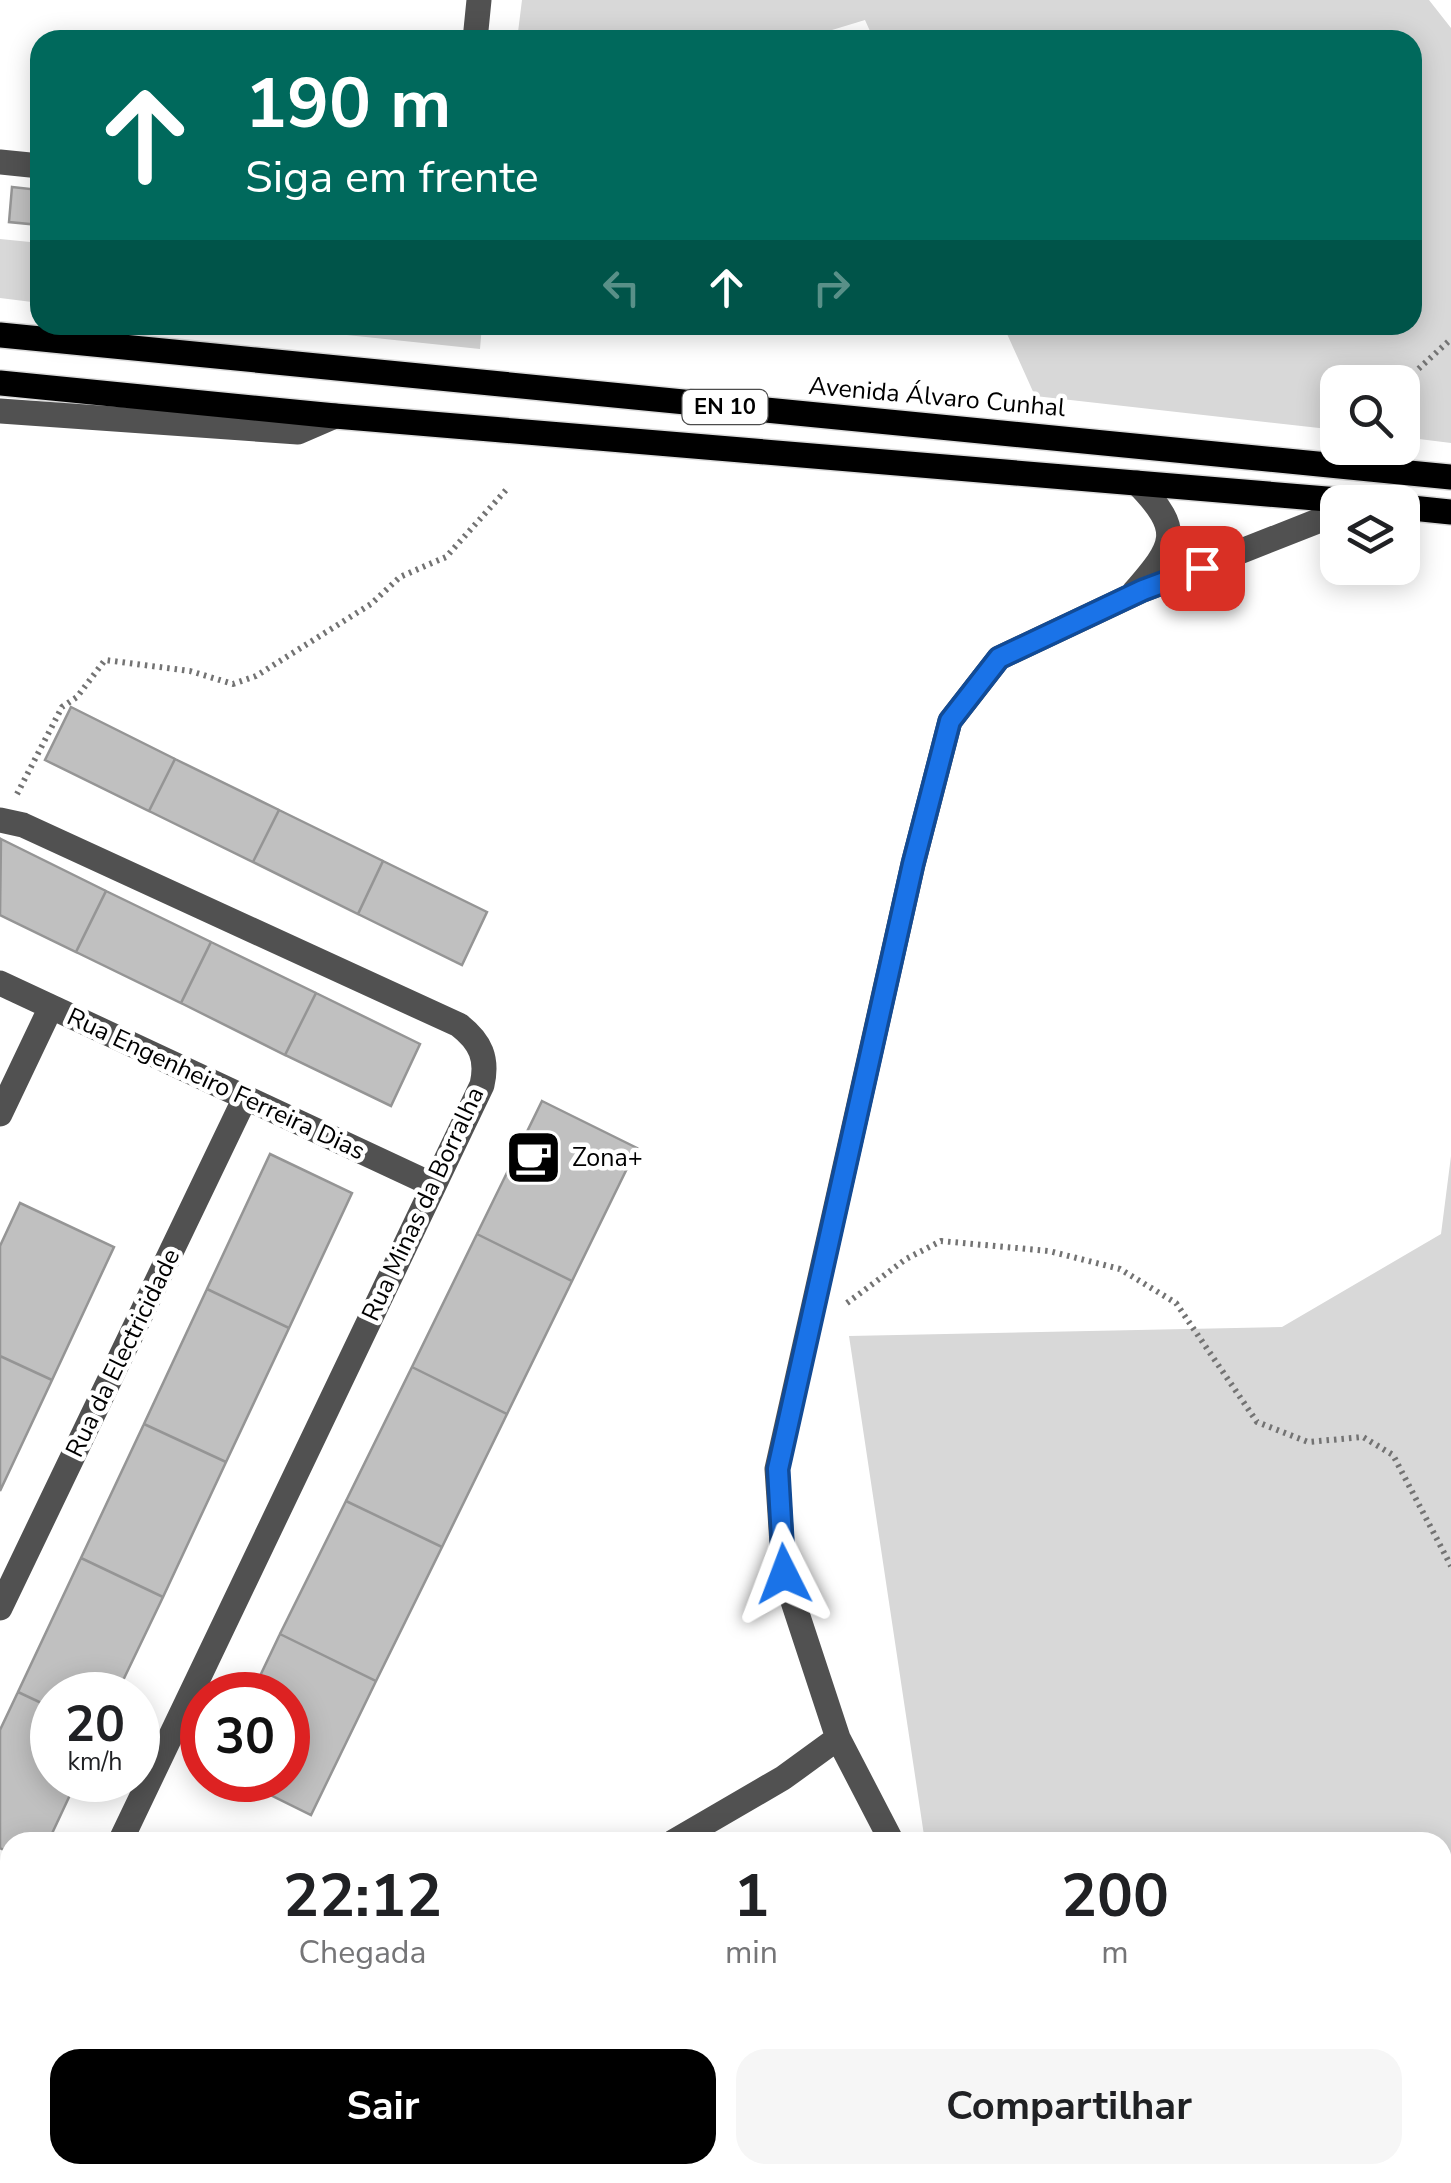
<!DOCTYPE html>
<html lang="pt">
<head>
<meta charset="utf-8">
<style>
  body { margin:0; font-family:"Nunito Sans",sans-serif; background:#f6f6f6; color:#202124; height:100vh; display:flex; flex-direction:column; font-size:38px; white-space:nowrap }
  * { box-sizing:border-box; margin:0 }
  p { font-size:32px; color:#757577 }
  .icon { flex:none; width:55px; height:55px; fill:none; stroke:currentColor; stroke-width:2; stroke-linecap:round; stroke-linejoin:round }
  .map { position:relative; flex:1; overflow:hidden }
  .panel { position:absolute; left:0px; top:1832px; width:1452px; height:352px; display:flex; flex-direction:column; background:#fff; border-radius:30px 30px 0 0; box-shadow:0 5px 25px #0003 }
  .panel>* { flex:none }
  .hud { position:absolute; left:30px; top:30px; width:1392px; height:305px; border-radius:30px; box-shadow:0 5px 25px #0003; background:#00695c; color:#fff; overflow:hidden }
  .controls { position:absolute; left:1320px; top:365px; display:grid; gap:20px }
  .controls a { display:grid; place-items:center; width:100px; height:100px; border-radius:20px; background:#fff; box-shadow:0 5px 25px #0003; font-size:50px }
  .speed { position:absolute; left:30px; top:1672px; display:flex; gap:20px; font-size:50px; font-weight:700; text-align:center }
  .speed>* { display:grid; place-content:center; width:130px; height:130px; border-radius:50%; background:#fff; box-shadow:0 5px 25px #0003; line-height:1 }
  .speed small { font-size:25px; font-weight:400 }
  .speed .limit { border:15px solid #d22; background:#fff; color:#111 }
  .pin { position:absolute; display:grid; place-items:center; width:85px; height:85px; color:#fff; margin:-42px; border-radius:20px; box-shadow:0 5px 15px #0006 }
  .me { position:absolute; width:110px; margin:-55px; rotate:357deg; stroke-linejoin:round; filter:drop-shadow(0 0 8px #0008) }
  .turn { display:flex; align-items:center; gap:35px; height:210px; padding:0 50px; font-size:45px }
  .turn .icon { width:130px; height:130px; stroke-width:2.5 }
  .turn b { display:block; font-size:70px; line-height:85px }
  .lanes { display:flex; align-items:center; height:95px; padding:0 50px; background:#0003; justify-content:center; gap:50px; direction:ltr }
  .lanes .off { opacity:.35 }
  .eta { display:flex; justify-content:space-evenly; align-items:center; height:170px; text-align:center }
  .eta b { font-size:60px; font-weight:700; line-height:70px }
  .button { display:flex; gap:20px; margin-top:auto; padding:20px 50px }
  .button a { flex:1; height:115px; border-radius:30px; background:#000; color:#fff; font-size:40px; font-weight:700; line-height:115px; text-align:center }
  .button a+a { background:#f6f6f6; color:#202124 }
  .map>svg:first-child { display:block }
</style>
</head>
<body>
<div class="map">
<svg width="1451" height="2183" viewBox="0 0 1451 2183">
  <rect width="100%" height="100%" fill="#fff"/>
  <path fill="#d8d8d8" d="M522,0H1429L1451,28V443L1403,437L1402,382H1338L1337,430L1035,396L1003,325H1412V40H874L865,20L799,40H517Z
    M0,239L40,243V303L0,298Z
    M251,325H482L480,349Z
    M1451,1156V2183H989L988,2175H1442V1842H925L849,1336L1282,1327L1441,1234Z"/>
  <path fill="#c0c0c0" stroke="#959595" stroke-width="2.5" d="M12,187L40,190V225L9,222Z
    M71,707L175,759L149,811L45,760Z
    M175,759L279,810L253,862L149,811Z
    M279,810L383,861L358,914L253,862Z
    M1,839L106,891L76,952L0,915Z
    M383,861L487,912L462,965L358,914Z
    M106,891L211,942L181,1003L76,952Z
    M211,942L316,993L285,1055L181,1003Z
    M316,993L420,1044L391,1106L285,1055Z
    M542,1101L637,1148L572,1281L477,1234Z
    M270,1154L352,1193L289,1328L207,1289Z
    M20,1203L114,1247L52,1380L0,1356V1246Z
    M477,1234L572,1281L507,1414L412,1367Z
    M207,1289L289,1328L226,1462L144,1424Z
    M0,1356L52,1380L0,1491Z
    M412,1367L507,1414L442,1547L346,1501Z
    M144,1424L226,1462L163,1597L81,1558Z
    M346,1501L442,1547L376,1681L280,1634Z
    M81,1558L163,1597L116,1695H52V1708L18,1692Z
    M280,1634L376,1681L311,1815L240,1780H288V1695H251Z
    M18,1692L52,1708V1780H77L48,1842H10V1853L0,1848V1730Z"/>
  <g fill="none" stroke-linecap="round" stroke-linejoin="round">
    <defs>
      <path id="major" d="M0,335L1451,477
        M0,383L335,416L1363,502
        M1402,507L1451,512"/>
    </defs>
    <use href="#major" stroke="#dbdbdb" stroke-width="28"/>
    <path stroke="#737373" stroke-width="6" stroke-dasharray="2.5 5" stroke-linecap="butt" d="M1402,384L1451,339
      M17,794L62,707L77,697L105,660L190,671L233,684L256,676L371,604L400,577L446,557L506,490
      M847,1303L906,1259L941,1241L1049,1251L1120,1269L1176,1303L1257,1422L1308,1442L1363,1437L1393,1455L1451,1566"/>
    <path stroke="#515151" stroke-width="25" d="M475,40L479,0
      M0,162L40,166
      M0,411L298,432L335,416
      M1134,592C1175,545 1184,531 1137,483
      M0,820L23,825L459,1025C481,1042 488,1059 482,1085L120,1842
      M0,983L433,1185
      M0,1114L51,1007
      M0,1608L245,1098
      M673,1842L783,1778L838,1738
      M892,1842L838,1738L784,1574L777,1469L913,864L950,721L999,658L1143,590L1338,513
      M0,1883L10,1888
      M0,2072L10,2048
      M951,2175L953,2183"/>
    <use href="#major" stroke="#000" stroke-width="25"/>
  </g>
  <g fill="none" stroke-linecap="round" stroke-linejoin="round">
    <defs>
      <path id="route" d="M784,1574L778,1469L913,864L950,721L999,658L1143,590L1202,568"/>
    </defs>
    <use href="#route" stroke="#114b97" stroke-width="25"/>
    <use href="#route" stroke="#1a73e8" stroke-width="18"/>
  </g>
  <defs>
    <symbol id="cafe-square" viewBox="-11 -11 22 22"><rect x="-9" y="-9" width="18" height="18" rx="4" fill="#000" stroke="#fff"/><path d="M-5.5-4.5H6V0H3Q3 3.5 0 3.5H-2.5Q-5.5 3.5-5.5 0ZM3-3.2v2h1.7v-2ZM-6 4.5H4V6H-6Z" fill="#fff"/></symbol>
  </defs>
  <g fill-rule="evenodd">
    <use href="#cafe-square" x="502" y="1126" width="63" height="63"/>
  </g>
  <g text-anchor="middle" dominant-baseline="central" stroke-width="9" stroke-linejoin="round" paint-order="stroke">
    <rect fill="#fff" stroke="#4c4c4c" stroke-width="2.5" x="682.5" y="390" width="85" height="34" rx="8"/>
    <g font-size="22" font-weight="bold" fill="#000">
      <text x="725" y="407">EN 10</text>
    </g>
    <g font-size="25" fill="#000" stroke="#fff">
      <text transform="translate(937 397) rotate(5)">Avenida Álvaro Cunhal</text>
      <text transform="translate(216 1084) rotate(25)">Rua Engenheiro Ferreira Dias</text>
      <text transform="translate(423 1204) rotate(-65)">Rua Minas da Borralha</text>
      <text transform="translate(123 1353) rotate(-64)">Rua da Electricidade</text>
    </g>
    <g font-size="25" fill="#000" stroke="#fff" text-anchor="start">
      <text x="572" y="1158">Zona+</text>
    </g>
  </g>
</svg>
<div class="controls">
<a><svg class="icon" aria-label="search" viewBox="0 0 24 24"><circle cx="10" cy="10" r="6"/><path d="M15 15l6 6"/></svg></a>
<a><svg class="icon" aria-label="layers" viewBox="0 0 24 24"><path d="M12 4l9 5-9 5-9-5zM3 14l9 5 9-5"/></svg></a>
</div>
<div class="speed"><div>20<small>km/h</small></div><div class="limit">30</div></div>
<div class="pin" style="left:1202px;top:568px;background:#d93025"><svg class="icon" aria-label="arrive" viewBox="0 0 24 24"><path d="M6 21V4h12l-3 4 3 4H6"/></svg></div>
<svg class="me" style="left:784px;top:1574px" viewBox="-20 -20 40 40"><path d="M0-17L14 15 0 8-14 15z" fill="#1a73e8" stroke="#fff" stroke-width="4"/></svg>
<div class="hud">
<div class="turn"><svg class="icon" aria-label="ahead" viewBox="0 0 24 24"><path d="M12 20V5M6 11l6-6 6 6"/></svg><div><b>190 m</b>Siga em frente</div></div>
<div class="lanes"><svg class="icon off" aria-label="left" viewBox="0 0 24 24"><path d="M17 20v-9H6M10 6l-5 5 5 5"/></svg><svg class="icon" aria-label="ahead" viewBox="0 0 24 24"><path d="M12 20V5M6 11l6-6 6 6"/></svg><svg class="icon off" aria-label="right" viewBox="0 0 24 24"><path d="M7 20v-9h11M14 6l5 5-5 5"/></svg></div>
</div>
<section class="panel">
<div class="eta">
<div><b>22:12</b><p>Chegada</p></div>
<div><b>1</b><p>min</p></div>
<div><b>200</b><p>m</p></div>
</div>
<div class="button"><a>Sair</a><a>Compartilhar</a></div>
</section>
</div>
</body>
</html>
